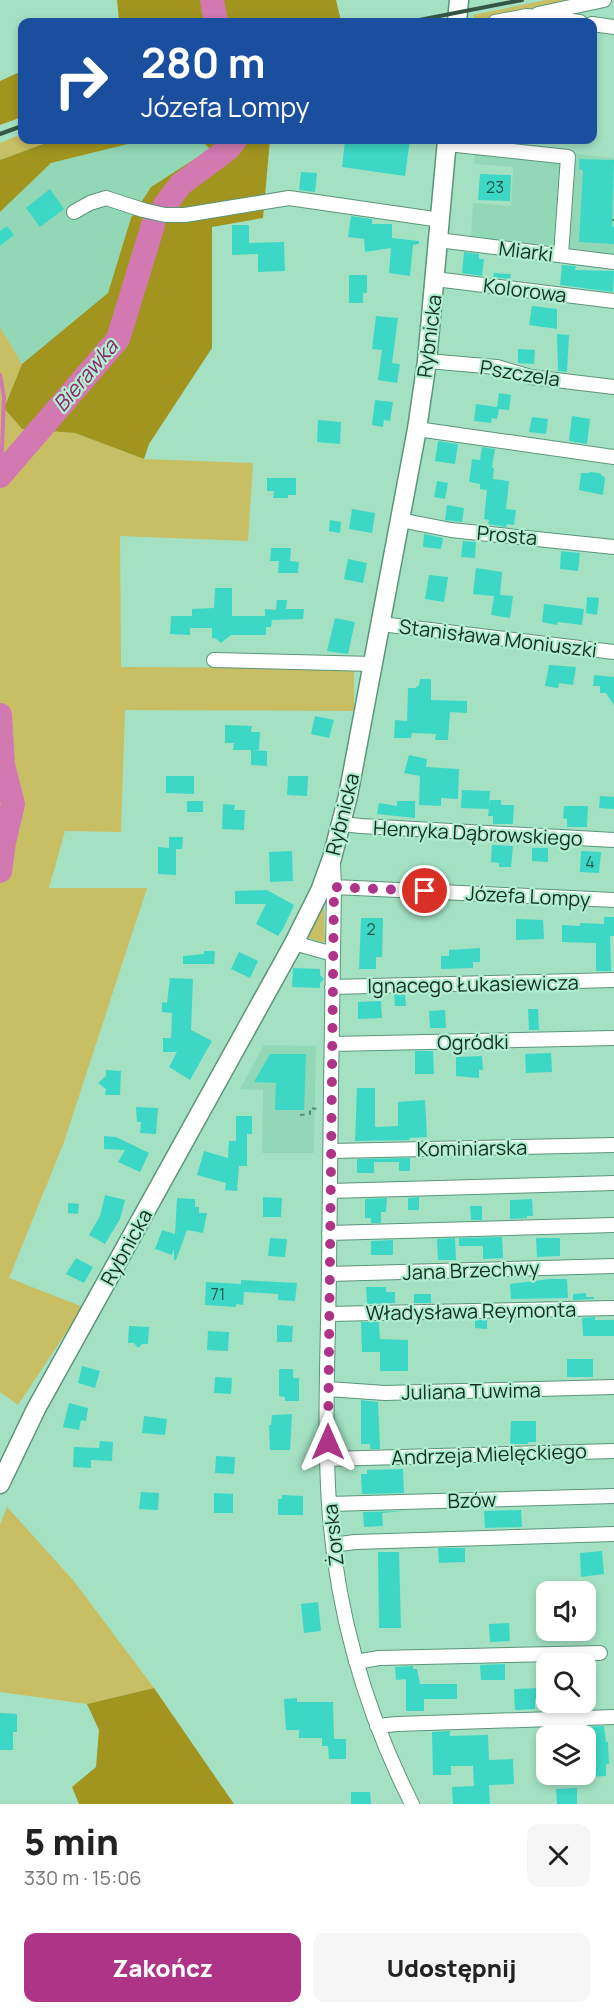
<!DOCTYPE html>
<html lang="pl">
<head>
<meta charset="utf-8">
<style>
  body { margin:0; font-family:Manrope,sans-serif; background:#f6f6f6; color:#222; height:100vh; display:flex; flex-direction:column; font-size:22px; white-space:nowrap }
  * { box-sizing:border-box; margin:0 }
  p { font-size:20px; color:#767676 }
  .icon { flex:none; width:33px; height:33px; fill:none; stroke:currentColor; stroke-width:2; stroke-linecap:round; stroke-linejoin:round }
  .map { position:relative; height:1804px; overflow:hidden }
  .panel { display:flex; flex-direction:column; background:#fff; flex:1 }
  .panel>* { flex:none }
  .banner { position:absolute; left:18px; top:18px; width:579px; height:126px; border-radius:12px; box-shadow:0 3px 9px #0003; background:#1a4fa0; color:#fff; overflow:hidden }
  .fabs { position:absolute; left:536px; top:1581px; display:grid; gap:12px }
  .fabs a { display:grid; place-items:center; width:60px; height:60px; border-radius:12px; background:#fff; box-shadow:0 3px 9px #0003; font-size:30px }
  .pin { position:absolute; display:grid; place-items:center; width:51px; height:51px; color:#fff; margin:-26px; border:3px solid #fff; border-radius:50%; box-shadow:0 2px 6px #0007 }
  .me { position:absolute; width:66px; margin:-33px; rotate:0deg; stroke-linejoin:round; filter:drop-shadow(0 0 4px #0008) }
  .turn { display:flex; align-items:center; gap:21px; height:126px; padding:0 24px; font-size:27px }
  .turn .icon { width:78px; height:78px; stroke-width:2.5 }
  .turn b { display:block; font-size:42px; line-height:51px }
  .round { display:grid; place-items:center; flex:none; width:63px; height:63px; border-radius:12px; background:#f6f6f6 }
  .head { display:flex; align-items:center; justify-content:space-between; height:102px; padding:0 24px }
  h1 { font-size:36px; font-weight:800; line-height:45px }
  .button { display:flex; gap:12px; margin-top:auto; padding:12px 24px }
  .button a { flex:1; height:69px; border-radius:12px; background:#ae3488; color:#fff; font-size:24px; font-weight:800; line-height:69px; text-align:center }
  .button a+a { background:#f6f6f6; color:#222 }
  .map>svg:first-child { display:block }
</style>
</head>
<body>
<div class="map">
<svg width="614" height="1804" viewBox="0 0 614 1804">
  <rect width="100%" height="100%" fill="#a4e1c3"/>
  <path fill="#92d8b6" d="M144,140H201L210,149L151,187L131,218L108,293L22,364L0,327V212L51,163Z
    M476,143L614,158V255L471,236L473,203L511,206L513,167L474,164Z
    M264,1045L316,1046L314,1153H262L263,1090L240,1089Z"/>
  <path fill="#c8be64" d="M546,0H580L475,22L473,15Z
    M22,134V140H54L0,160V143Z
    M0,327L22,364L4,407L22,429L75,433L144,459L253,463L248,541L120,536L121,667L354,668V711L125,710L121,832L65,831L49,888H147L64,1142L9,1278L83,1307L18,1405L0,1392Z
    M324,906L325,943L306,937Z
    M7,1507L73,1580L154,1688L87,1704L0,1692V1525Z"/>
  <path fill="#a19520" d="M117,0H336L341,21L117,22L119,20Z
    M22,71V117L0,125V81Z
    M54,140H144L51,163L0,212V160Z
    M201,140H270L263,218L212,227V348L149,444L144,459L75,433L22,429L4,408L22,364L108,293L131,218L151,187L210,149Z
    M154,1688L234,1804H79L72,1787L96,1767L99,1730L87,1704Z"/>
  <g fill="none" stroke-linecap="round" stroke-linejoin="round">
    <path stroke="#d179b0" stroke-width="4" d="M0,375L4,397L1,474"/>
    <path stroke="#d179b0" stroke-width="24" d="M212,0L216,22
      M165,205L181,184L228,149L235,140
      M0,476L118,339L153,225
      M0,715L3,765L13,804L4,842L0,871"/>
  </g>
  <path fill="#3cd8c5" d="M345,140H410L405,176L342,167Z
    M579,159L614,160L612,226L614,227V244L579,242L583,170L579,169Z
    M301,172L317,173L315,192L299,190Z
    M480,174L511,175L510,201L478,200Z
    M50,189L64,209L40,227L26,208Z
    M351,216L372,219V224H392V238L419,241V244L413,245L410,276L389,273L391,248L365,252L364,239L348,237Z
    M232,225H249V243L284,242L285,271L258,272V254L232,255Z
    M7,226L14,235L0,246V231Z
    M464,252L479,254V259H484L482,276L462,273Z
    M562,265L576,266L575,270L614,271L613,292L560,285Z
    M494,273L511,274L510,279L493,277Z
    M349,275H367V293H363V303H349Z
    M532,306L557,309V329L529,325Z
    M376,316L398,318L392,363L400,364L397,383L378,380L382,350L372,349Z
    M557,334L569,335L567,372L558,371Z
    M518,349L535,350L534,364L518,363Z
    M499,393L511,395L509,410L499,409L497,419L492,418L491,423L474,421L476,404L497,407Z
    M375,400L393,402L390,421L384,420L383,427L372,425Z
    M572,416L590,419L587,444L569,441Z
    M532,417L548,419L546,434L529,432Z
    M318,420L341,422L340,444L317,442Z
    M438,441L458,444L455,464L435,461Z
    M482,447L495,449L492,467L494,468L493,479L509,481L506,509L516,510L514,525L507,524L506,527L488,524L489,520L484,519L487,490L480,489V484L469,482L472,459L480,460Z
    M589,472L599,473L605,478L603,495L579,490L581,473H589Z
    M267,478H296V495H288V498H273L274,491H267Z
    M437,481L448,483L445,499L434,497Z
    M447,505L464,508L462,522L445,520Z
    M352,509L375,513L372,533L349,529Z
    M330,520L341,522L340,533L329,531Z
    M424,534L443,538L441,549L423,547Z
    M463,541L476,542L475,558L461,557Z
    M271,548H291L290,561L299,562L298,573H278L279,561H270Z
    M561,551L580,553L578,571L560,569Z
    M348,559L367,563L363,583L344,579Z
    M476,568L502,572L500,595L513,596L510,618L491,615L494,596L473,594Z
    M429,575L448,577L444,602L425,599Z
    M215,588H232V616H265V609L276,610L277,600H287L286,609H304L303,619L272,620L271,627H266V635H231L221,643L215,638H212V628H190V635L170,634L171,616H192V609L214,608Z
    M587,597L599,598L597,615L586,613Z
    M544,604L584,609L582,625L558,622L557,625L542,622Z
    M335,618L355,622L348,654L327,651Z
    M549,665L576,667L573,685L559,683L558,688L545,686Z
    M594,675L614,677V705L606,693H600V686H593Z
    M420,679H431V700L467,701V713L450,712L448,740H435L436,734L412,733L411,738H394L395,720L407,721L408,688H416L417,686H419Z
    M315,716L334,720L329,738L311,734Z
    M225,725L252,726L251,732H260L259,750H233L234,743H225Z
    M251,750L267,751V766L251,765Z
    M409,755L427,759L426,767L459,769L458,799L441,798V806L419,805L420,776L404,773Z
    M166,776H194V794L166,793Z
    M288,776H308L307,796L287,795Z
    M462,790L490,791L489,809L461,808Z
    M600,796L614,797V809L599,808Z
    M490,800H501V805H514L513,824H493V816H488Z
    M187,801H203V812H187Z
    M397,801H415V818L377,814L379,803L397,806Z
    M223,804L235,805L234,810H245L244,830L222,829Z
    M564,806H588L587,827H567V819L563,818Z
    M169,837H183L182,849H176V875L158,874V847L169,848Z
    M492,845L513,846L511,867H499V863L491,862Z
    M532,848H548V862L532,861Z
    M292,851L293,881L270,882L269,852Z
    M581,851L601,852L599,873L580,872Z
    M267,890L294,905L284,927L278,936L256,924L266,904H235V891Z
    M604,917H614V936H610L611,971H596V943L562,942V925L580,926V923L604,924Z
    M361,918H383L382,957H376V969H359Z
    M516,919L543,920L544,939L516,940Z
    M480,948V962H473V968L441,969V956H449V950Z
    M204,951H215L214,964H183V956L204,954Z
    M239,952L258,961L250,978L231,969Z
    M293,968L320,969V975L324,979L320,983V988L292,987Z
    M170,978L193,979L191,1030L212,1041L190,1080L169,1067L177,1052H163V1038H171L172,1013L162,1012V1002L167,1003Z
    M394,994H405L406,1006H395Z
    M381,1001L382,1018L358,1019V1002Z
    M528,1009H538L539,1030H529Z
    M445,1010L446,1028H430L429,1011Z
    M415,1051H433L434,1074H415Z
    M551,1053L552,1072L526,1073L525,1054Z
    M270,1054H306L304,1110H275L276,1083L254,1082Z
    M482,1056L483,1070H479V1078L456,1076V1057Z
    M106,1070L121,1071L120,1095H105L106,1089L98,1083L106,1076Z
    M357,1088H375V1127L398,1126V1102L425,1100L427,1137L409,1138L410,1140L355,1141Z
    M136,1107L158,1108L156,1134L140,1133L141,1122H137Z
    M236,1116H252V1134H247V1166H239L237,1191L225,1190L226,1183L197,1175L204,1151L228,1158L229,1141H236Z
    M104,1136L116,1137L149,1153L140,1172L118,1162L125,1150L104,1149Z
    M410,1158V1171H399V1162H374V1173H357V1159Z
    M105,1195L125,1200L120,1219L105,1244L89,1235L100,1216Z
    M263,1197L282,1198L281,1217H263Z
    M419,1197V1210H408V1198Z
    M177,1198L195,1199V1207H199V1213H207L203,1233L187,1230L176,1260H174V1249L172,1255L155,1249L162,1230L175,1234Z
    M387,1198L386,1212H381V1223H371V1218H365V1199Z
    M532,1199L533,1216H527V1218L510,1219V1200Z
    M68,1203L79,1204L78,1214L68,1213Z
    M470,1206H482V1220H471Z
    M502,1237L503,1258L483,1259V1246H459V1238Z
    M270,1238L287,1239L285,1257L268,1256Z
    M455,1238L456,1260H438L437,1239Z
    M536,1238H560V1256L537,1257Z
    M393,1240V1255H371V1241Z
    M76,1258L93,1267L84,1283L66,1274Z
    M549,1279H567L568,1298L511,1299L510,1284Z
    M241,1280L297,1283L295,1301L278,1300V1294L244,1292L243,1305L236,1304V1307L205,1305L206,1282L241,1284Z
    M366,1287H386V1292H395V1303L367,1304Z
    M586,1293V1297H594V1299L573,1300V1294Z
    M414,1294H431V1303H414Z
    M595,1317V1320H614V1336H583L582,1318Z
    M475,1320H487V1329L475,1328Z
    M361,1322H379L380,1339L408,1340V1371H380V1352H362Z
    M277,1325L293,1326L292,1342H277Z
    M129,1326L149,1327L148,1344H142L138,1348L134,1343H128Z
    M208,1331L229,1332L228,1351L207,1350Z
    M567,1359H593V1377H567Z
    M82,1366L100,1371L95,1388L78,1383Z
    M279,1369H293V1378H299V1401H285V1397L279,1396Z
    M215,1377L232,1378L231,1394L214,1393Z
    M361,1400L378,1402L380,1449H370V1444H361Z
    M69,1403L88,1408L86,1421L81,1420L79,1430L63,1427Z
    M292,1414L290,1450H270L269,1425H271L272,1415Z
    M144,1416L167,1419L165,1435L142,1433Z
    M511,1421H536V1442H528V1444H510Z
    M100,1441L113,1442L112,1461L91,1460V1468L73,1467L74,1447L97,1448H99Z
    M216,1456L235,1457L234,1474L215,1473Z
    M403,1469L404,1493L362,1494L361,1474H367V1470Z
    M141,1492L159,1493L158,1510L139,1509Z
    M214,1493L233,1494V1513H214Z
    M282,1495L303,1496V1515H278V1499H282Z
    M521,1510L522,1527L485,1528L484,1511Z
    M404,1511L382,1513L383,1526L364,1527L363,1512Z
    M438,1548H465V1562L439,1563Z
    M602,1551L604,1574L581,1577L580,1553Z
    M378,1552H399L401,1628H379Z
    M318,1602L321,1631L304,1633L301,1604Z
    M509,1623L510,1641L490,1642L489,1624Z
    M505,1664V1680H481L480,1665Z
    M413,1666V1669H417L420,1684H457V1699H424V1711H406V1679L396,1680L395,1667Z
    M540,1688V1699H535V1709L515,1710L514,1689Z
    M297,1698V1702H333L334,1739H346V1759H329L328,1746H322V1738H299V1730H286L284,1699Z
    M0,1713L17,1714V1732H13V1750H0Z
    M604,1726L606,1742H608L609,1764H606V1776L587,1777L585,1727Z
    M450,1731V1736L488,1735L489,1760L513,1759L514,1784L489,1785L490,1804H453L452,1787L474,1786L473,1766H451V1775H433L432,1732Z
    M577,1788V1804H557L556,1789Z
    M351,1792H370L371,1804H351Z"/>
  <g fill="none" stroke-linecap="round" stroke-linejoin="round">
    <defs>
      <path id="minor" d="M538,14L604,0
        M495,22L527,16L580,22
        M592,24L614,27
        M447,144L568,157L561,255
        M74,212L90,203L106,198L143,210L165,215H185L289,198L441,220
        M438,240L614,262
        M435,279L614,301
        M427,361L497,367L531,377L614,387
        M417,429L614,457
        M400,520L451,530L614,547
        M381,624L614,652
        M214,660L373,664
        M342,824L361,826L614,840
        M333,863L334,887C332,1015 330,1142 329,1270C328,1348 324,1427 329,1504C336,1609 365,1711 412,1804
        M334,887L614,900
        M294,943L333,954
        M332,987L614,980
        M332,1044L614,1038
        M331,1151L614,1145
        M330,1191L614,1183
        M329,1233L614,1225
        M329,1274L614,1266
        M328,1314L614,1308
        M328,1389L385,1393L614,1387
        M328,1459L614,1451
        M329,1504L614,1496
        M333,1545L355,1542L614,1534
        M356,1662L379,1658L600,1653
        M377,1726L397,1724L614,1717"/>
      <path id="major" d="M457,22L459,0
        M0,1484L36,1409L294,943L320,891L332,858L348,796L417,429L427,361L447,140"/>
    </defs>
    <use href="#minor" stroke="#5b957a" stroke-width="16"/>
    <use href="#major" stroke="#5b957a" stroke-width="21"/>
    <path stroke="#5d8873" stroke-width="2" stroke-dasharray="4.5 4.5" stroke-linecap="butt" d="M612,220H614
      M300,1115L310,1114V1108L318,1109"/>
    <use href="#minor" stroke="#fff" stroke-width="14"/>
    <use href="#major" stroke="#fff" stroke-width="18"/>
    <path stroke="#355546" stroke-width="4" d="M409,22L522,0
      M0,134L22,126"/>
  </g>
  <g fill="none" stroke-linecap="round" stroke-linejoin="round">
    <path stroke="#ae3488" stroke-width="10" stroke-dasharray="0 18" d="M328,1442L334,887L425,891"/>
  </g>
  <g text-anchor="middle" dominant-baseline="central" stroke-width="4.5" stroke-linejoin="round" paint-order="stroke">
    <g font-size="16" fill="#1f584b">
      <text x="495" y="187">23</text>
      <text x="590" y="862">4</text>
      <text x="371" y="929">2</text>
      <text x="218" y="1294">71</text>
    </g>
    <g font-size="20" fill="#152d22" stroke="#b1eed0">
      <text transform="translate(526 251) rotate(7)">Miarki</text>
      <text transform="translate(525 290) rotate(7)">Kolorowa</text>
      <text transform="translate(429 336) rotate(-83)">Rybnicka</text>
      <text transform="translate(520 373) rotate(9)">Pszczela</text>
      <text transform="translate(507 535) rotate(5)">Prosta</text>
      <text transform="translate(498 638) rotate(7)">Stanisława Moniuszki</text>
      <text transform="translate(342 814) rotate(-76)">Rybnicka</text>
      <text transform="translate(478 833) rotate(3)">Henryka Dąbrowskiego</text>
      <text transform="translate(528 896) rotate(3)">Józefa Lompy</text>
      <text transform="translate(473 984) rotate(-1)">Ignacego Łukasiewicza</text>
      <text transform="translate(473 1042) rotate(-1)">Ogródki</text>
      <text transform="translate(472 1148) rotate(-1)">Kominiarska</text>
      <text transform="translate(126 1247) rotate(-61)">Rybnicka</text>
      <text transform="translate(471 1270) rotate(-2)">Jana Brzechwy</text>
      <text transform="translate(471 1311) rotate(-1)">Władysława Reymonta</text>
      <text transform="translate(471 1391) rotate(-1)">Juliana Tuwima</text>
      <text transform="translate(489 1454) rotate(-2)">Andrzeja Mielęckiego</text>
      <text transform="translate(472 1500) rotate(-2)">Bzów</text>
      <text transform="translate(333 1535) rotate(-96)">Żorska</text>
    </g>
    <g font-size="21" font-style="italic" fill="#8d246d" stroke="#b1eed0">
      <text transform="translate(85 375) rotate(-50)">Bierawka</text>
    </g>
  </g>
</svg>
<div class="fabs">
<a><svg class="icon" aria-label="sound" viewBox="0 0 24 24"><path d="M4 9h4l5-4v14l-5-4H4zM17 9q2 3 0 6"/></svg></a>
<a><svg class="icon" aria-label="search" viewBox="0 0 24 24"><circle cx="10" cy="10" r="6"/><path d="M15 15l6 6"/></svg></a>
<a><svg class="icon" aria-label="layers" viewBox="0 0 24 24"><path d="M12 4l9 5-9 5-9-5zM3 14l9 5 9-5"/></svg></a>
</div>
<div class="pin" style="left:425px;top:891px;background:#d93025"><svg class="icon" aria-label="arrive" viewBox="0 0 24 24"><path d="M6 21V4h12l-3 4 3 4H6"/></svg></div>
<svg class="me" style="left:328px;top:1442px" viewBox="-20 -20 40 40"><path d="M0-17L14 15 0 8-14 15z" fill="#ae3488" stroke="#fff" stroke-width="4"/></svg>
<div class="banner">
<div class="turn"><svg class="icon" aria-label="right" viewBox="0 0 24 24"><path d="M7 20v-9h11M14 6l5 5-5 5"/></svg><div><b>280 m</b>Józefa Lompy</div></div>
</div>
</div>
<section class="panel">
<div class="head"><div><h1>5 min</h1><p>330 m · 15:06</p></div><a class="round"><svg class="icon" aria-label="close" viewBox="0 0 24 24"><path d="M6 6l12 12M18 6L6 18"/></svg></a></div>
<div class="button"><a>Zakończ</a><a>Udostępnij</a></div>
</section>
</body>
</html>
